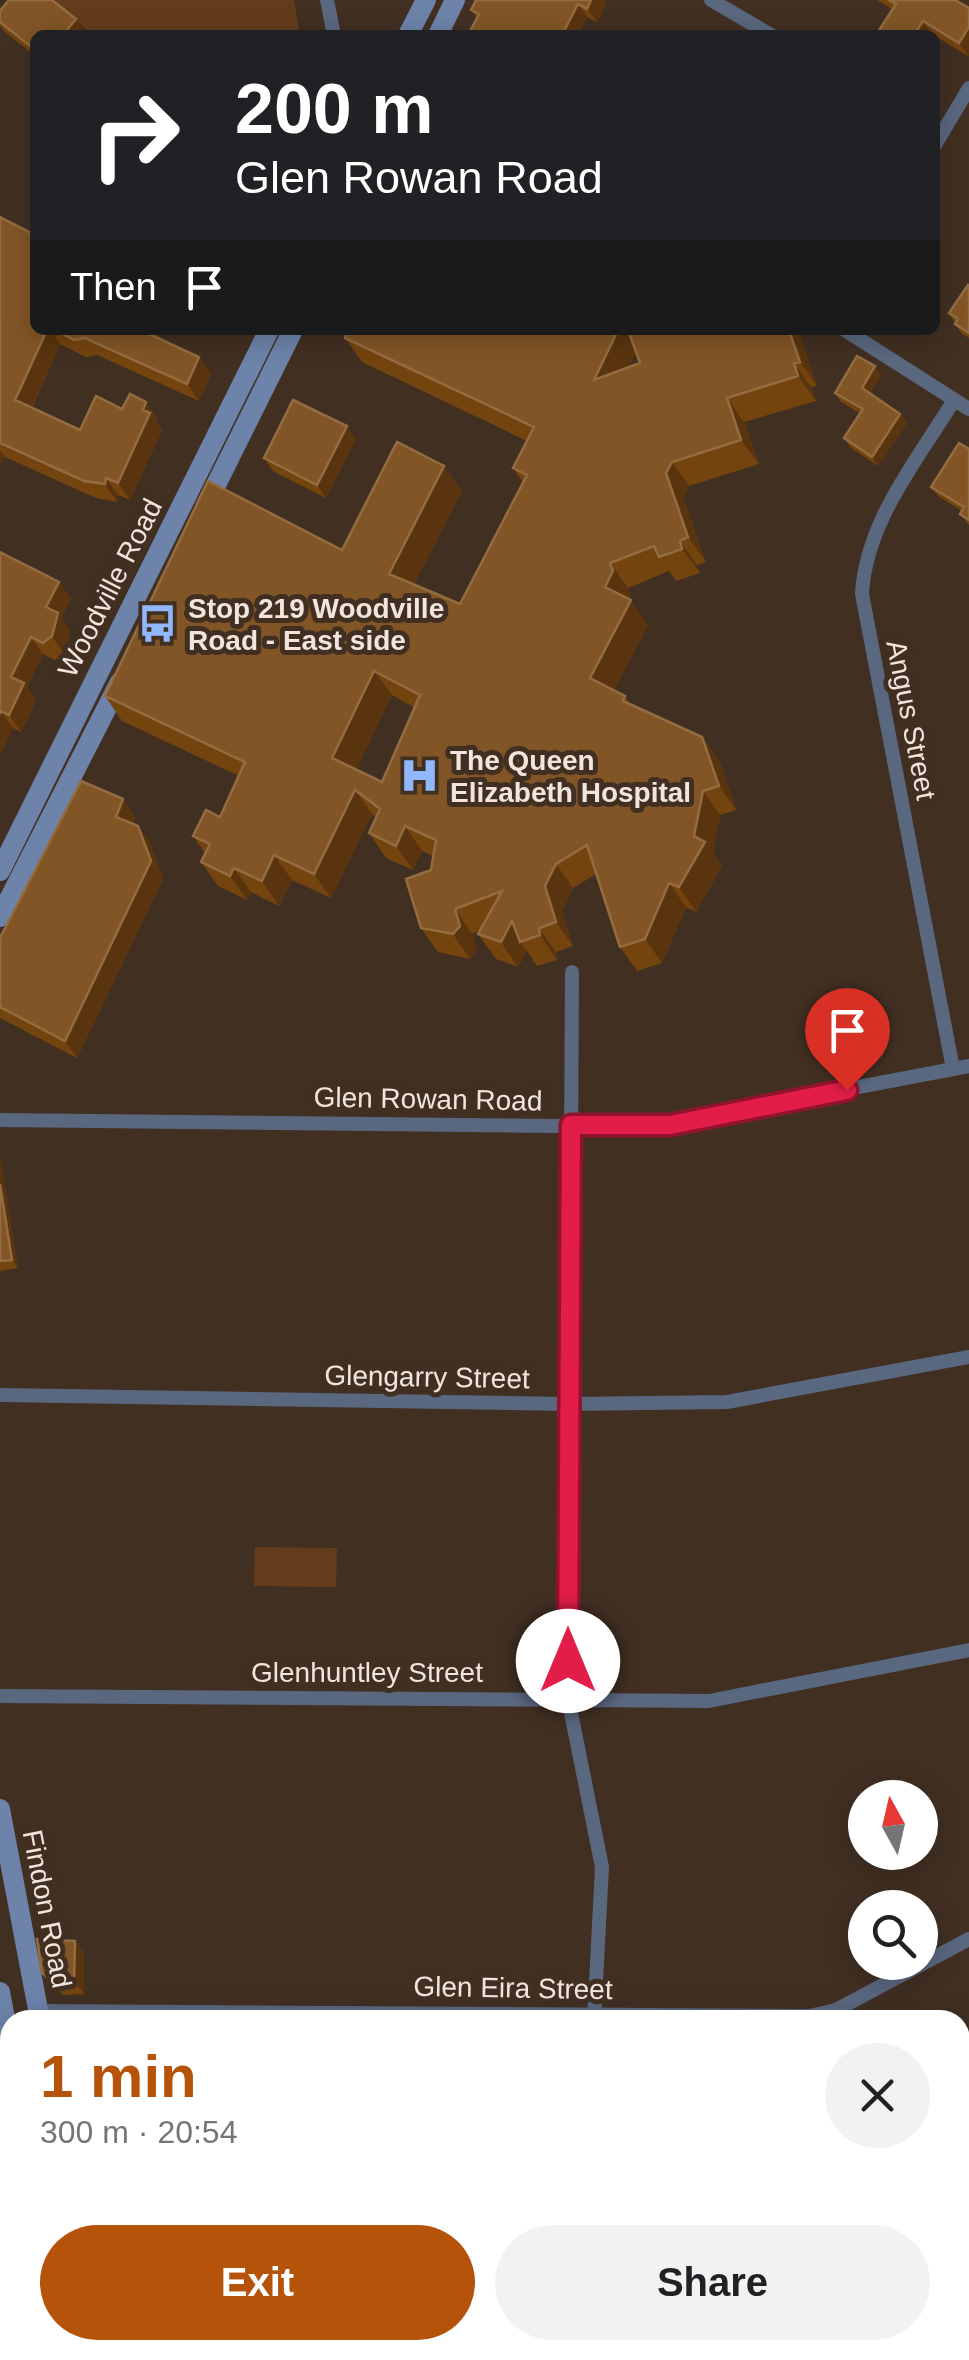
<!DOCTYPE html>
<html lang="en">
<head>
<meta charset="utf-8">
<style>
  body { margin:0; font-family:Arial,sans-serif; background:#f2f2f2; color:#202124; height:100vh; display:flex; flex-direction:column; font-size:38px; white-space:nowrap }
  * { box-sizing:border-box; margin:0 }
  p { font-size:32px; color:#757577 }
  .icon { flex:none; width:55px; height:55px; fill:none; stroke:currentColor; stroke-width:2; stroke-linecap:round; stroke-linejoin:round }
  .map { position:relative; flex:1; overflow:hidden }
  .drawer { position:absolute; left:0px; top:2010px; width:970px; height:350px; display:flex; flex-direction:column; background:#fff; border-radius:30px 30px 0 0; box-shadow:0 5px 25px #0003 }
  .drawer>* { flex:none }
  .hud { position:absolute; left:30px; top:30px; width:910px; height:305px; border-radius:15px; box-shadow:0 5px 25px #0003; background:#202124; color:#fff; overflow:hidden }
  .needle { width:65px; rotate:352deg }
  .fabs { position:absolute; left:848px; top:1780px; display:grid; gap:20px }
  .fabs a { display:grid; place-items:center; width:90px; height:90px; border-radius:50%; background:#fff; box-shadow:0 5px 25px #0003; font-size:50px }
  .pin { position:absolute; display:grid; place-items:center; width:85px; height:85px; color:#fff; margin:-102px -42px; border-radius:50% 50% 50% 0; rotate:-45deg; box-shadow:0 0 10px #0007 }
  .pin .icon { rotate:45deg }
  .me { position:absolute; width:110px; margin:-55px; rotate:0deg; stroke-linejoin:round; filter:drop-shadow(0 0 8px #0008) }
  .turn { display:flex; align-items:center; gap:35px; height:210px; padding:0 40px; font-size:45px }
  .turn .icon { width:130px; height:130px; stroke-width:2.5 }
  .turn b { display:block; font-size:70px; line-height:85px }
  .then { display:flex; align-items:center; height:95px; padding:0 40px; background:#0003; gap:20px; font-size:38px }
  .round { display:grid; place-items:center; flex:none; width:105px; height:105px; border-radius:52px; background:#f2f2f2 }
  .headline { display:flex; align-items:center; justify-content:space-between; height:170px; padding:0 40px }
  h1 { font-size:60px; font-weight:700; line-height:75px; color:#b45309 }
  .button { display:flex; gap:20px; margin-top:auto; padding:20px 40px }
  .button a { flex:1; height:115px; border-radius:60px; background:#b45309; color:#fff; font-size:40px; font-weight:700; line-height:115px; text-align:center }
  .button a+a { background:#f2f2f2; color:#202124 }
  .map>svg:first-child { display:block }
</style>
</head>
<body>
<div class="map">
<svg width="969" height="2360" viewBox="0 0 969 2360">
  <rect width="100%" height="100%" fill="#412f22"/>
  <path fill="#633c1b" d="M52,0H294L300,35H93Z
    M255,1547L337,1548L336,1587L254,1586Z"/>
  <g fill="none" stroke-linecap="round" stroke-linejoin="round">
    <path stroke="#59677f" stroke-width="14" d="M327,0L334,35
      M711,0L771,35
      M935,145L969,88
      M845,330L969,409
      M572,972L568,1698L602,1867L594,2020
      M953,1069L862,594C866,521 917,461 954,400
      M0,1120L648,1127L969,1066
      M0,1395L568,1404L727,1402L969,1357
      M0,1696L709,1701L969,1650
      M39,2011L809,2016L836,2010L969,1939
      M0,2055L10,2053
      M960,2223L969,2217
      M0,2329L10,2327
      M915,2360V2350"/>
    <path stroke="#6d83aa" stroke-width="20" d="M408,35L426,0
      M438,35L455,0
      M205,507L293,330
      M0,871L269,330
      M0,917L120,682
      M0,1809L40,2020
      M0,1992L10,2044
      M74,2350L76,2360
      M108,2350L110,2360"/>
  </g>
  <path fill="#74440f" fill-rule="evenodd" d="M877,0H955L969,8V55L968,56L932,34L876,35L892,9Z
    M607,3L597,22L587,17L477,18L471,10Z
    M0,11L85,32L83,35H35V56L4,31L0,25Z
    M0,217L35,330H156L163,340L199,357L211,374L199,401L97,355L86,357L60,344L32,408L80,430L122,409L158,420L157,423L162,430L130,500L118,495L117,502L96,498L5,457L0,464Z
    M969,286V338L961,333L949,313Z
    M348,330H798L817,386L811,387L816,401L744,422L759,464L689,486L683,498L706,562L697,565L700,573L676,581L669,571L628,588L630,595L628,599L648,625L614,690L625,696L630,704L702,737L720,762L736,810L720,815L713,852L722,866L696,912L686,907L662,963L637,971L620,947L596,874L573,888L562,911L573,946L556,952L557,960L537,966L527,951L518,967L496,959L478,934L481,930L472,934L477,950L470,959L438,952L421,928L433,856L422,851L413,870L386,858L369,833L376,817L372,814L331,898L292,880L279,906L251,892L247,900L218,886L201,862L205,853L193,836L220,817L239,776L122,721L105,696L342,550L462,491L414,584L460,604L523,482L513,468L527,441L362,362L345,338ZM636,352L640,363L629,367ZM392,695L415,708L382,782L356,769Z
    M881,375L870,394L900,414L907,423L878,466L850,447L844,438L860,413L841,402L835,393Z
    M347,426L356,439L326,498L273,471L264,458Z
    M969,449V525L960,514L962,511L938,496L931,487Z
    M0,552L59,582L71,599L61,618L70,630L64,654L55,660L43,654L27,687L36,700L21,732L13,728L0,755Z
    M135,817L132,824L138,826L150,843L163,879L77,1058L0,1018V938Z
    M0,1156L18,1268L0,1271Z
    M75,1941L84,1954V1994L64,1995L51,1986L42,1973Z"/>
  <path fill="#5a340e" d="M591,0H604L607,3L597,22L587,9Z
    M578,4L587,17L578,35H562Z
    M76,19L85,32L83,35H63Z
    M923,21L932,34L931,35H914Z
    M969,27V55L968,56L959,43Z
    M47,330H51L60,344L27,417L15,400Z
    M151,330H156L165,342L149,334Z
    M618,330H632L641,342L611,404L594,380Z
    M789,330H798L817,386L800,362Z
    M199,357L211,374L199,401L187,384Z
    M794,363L811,387L816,401L798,376Z
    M875,366L881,375L868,397L862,388Z
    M727,398L744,422L759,464L741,440Z
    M146,402L158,420L157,423L162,430L130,500L118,483Z
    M900,414L907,423L878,466L872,457Z
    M347,426L356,439L326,498L317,485Z
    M0,450L5,457L0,464Z
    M672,462L689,486L683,498L706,562L688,537L666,473Z
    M444,466L462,491L407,599L389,574Z
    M106,478L118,495L117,502L105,484Z
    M680,541L697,565L700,573L682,549Z
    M610,563L628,588L630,595L622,611L605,587Z
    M59,582L71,599L61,618L70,630L64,654L52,636L46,607Z
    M631,600L648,625L608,702L590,678Z
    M31,637L43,654L27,687L36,700L21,732L9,715L11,677Z
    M374,671L392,695L350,783L332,758Z
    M1,711L13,728L0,755V714Z
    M702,737L720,762L736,810L719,786Z
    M355,790L372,814L331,898L314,874Z
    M703,791L720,815L713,852L722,866L696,912L679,887L694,836Z
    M123,799L135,817L128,834L116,817Z
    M138,826L150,843L163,879L77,1058L65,1041Z
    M405,826L422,851L413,870L396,846Z
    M274,855L292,880L279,906L262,881Z
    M556,864L573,888L562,911L573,946L556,922L545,886Z
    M234,868L251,892L247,900L230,876Z
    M669,883L686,907L662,963L645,939Z
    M455,909L472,934L477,950L470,959L453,934Z
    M512,921L520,942L527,951L518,967L501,942Z
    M539,928L556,952L557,960L540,935Z
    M0,1156L18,1268L12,1260L0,1184Z
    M75,1941L84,1954V1994L74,1981Z
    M274,2350H280L281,2360H274Z"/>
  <path fill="#825526" stroke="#936c42" stroke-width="2.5" fill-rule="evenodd" d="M9,0H52L76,19L63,35H35V50L0,22V11Z
    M476,0H591L587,9L578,4L562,35H468L479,14L471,10Z
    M889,0H955L969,8V27L959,43L923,21L914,35H876L896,4Z
    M0,217L35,235V330H47L15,400L80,430L96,396L122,409L130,394L146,402L143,410L150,413L118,483L106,478L105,484L84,481L0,443Z
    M968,285L969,286V333L955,324L958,319L949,313Z
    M55,330H151L149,334L199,357L187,384L85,338L74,340Z
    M348,330H618L594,380L640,363L628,330H789L800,362L794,363L798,376L727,398L741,440L672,462L666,473L688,537L680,541L682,549L659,557L654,546L610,563L613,571L605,587L631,600L590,678L625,696L623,701L702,737L719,786L703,791L694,836L705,842L679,887L669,883L645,939L620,947L587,845L556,864L545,886L556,922L539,928L540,935L520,942L512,921L501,942L478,934L502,891L455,909L460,926L453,934L421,928L406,879L431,870L436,840L405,826L396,846L369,833L380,809L355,790L314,874L274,855L262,881L234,868L230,876L201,862L210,844L193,836L206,810L220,817L245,762L105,696L208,481L342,550L397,442L444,466L389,574L460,604L527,475L513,468L534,427L345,338ZM374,671L420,695L382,782L332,758Z
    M857,356L875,366L862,388L900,414L872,457L844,438L863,409L835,393Z
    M293,400L347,426L317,485L264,458Z
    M959,443L969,449V520L960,514L964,507L931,487Z
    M0,552L59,582L46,607L58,613L52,636L43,643L31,637L11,677L24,683L9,715L1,711L0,714Z
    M81,781L123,799L116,817L138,826L151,861L65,1041L0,1007V938Z
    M0,1184L12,1260L0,1261Z
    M37,1939L75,1941L74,1981L55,1982L42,1973Z
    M136,2350H274V2360H136Z"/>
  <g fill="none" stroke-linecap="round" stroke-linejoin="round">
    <defs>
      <path id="route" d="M568,1661L571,1125H670L847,1090"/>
    </defs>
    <use href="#route" stroke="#92132f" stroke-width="25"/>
    <use href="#route" stroke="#e11d48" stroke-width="18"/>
  </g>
  <defs>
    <symbol id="bus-bare" viewBox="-9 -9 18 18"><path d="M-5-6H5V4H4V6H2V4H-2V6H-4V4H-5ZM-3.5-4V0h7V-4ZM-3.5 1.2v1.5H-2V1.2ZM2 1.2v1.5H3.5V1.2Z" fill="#91b8fd" stroke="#412f22" stroke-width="2.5" paint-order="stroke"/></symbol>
    <symbol id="hospital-bare" viewBox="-9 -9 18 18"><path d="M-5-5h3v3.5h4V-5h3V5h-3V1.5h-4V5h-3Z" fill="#91b8fd" stroke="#412f22" stroke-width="2.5" paint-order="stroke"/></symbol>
  </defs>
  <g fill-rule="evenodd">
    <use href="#bus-bare" x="130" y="596" width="55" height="55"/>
    <use href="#hospital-bare" x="392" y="748" width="55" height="55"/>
  </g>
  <g text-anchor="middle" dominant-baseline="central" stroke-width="10" stroke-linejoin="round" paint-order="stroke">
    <g font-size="28" fill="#f1e5dd" stroke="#412f22">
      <text transform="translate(110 588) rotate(-63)">Woodville Road</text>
      <text transform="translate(911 720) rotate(79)">Angus Street</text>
      <text transform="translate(428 1099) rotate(1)">Glen Rowan Road</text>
      <text transform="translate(427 1377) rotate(1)">Glengarry Street</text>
      <text x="367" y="1672">Glenhuntley Street</text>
      <text transform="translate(47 1909) rotate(79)">Findon Road</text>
      <text transform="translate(513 1988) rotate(1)">Glen Eira Street</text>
    </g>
    <g font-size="28" font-weight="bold" fill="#f1e5dd" stroke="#412f22" text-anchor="start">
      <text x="188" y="608">Stop 219 Woodville<tspan x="188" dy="32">Road - East side</tspan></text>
      <text x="450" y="760">The Queen<tspan x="450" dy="32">Elizabeth Hospital</tspan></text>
    </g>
  </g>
</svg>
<div class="fabs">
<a><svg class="needle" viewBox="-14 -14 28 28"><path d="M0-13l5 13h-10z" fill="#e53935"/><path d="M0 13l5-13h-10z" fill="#757577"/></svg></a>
<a><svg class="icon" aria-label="search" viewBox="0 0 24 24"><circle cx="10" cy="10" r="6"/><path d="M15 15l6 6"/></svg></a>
</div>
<div class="pin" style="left:847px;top:1090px;background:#d93025"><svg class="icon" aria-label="arrive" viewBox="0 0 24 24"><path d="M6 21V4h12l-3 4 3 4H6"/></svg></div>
<svg class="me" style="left:568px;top:1661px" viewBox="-20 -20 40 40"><circle r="19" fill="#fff"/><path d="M0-13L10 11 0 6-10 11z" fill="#e11d48"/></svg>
<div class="hud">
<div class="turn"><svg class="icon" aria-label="right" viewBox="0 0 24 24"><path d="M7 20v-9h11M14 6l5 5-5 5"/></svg><div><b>200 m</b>Glen Rowan Road</div></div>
<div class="then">Then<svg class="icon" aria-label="arrive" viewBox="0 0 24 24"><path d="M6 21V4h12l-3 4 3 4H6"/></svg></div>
</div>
<section class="drawer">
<div class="headline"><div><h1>1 min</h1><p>300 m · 20:54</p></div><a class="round"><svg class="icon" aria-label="close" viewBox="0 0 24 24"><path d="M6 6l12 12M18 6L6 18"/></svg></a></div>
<div class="button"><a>Exit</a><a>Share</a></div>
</section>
</div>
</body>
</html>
